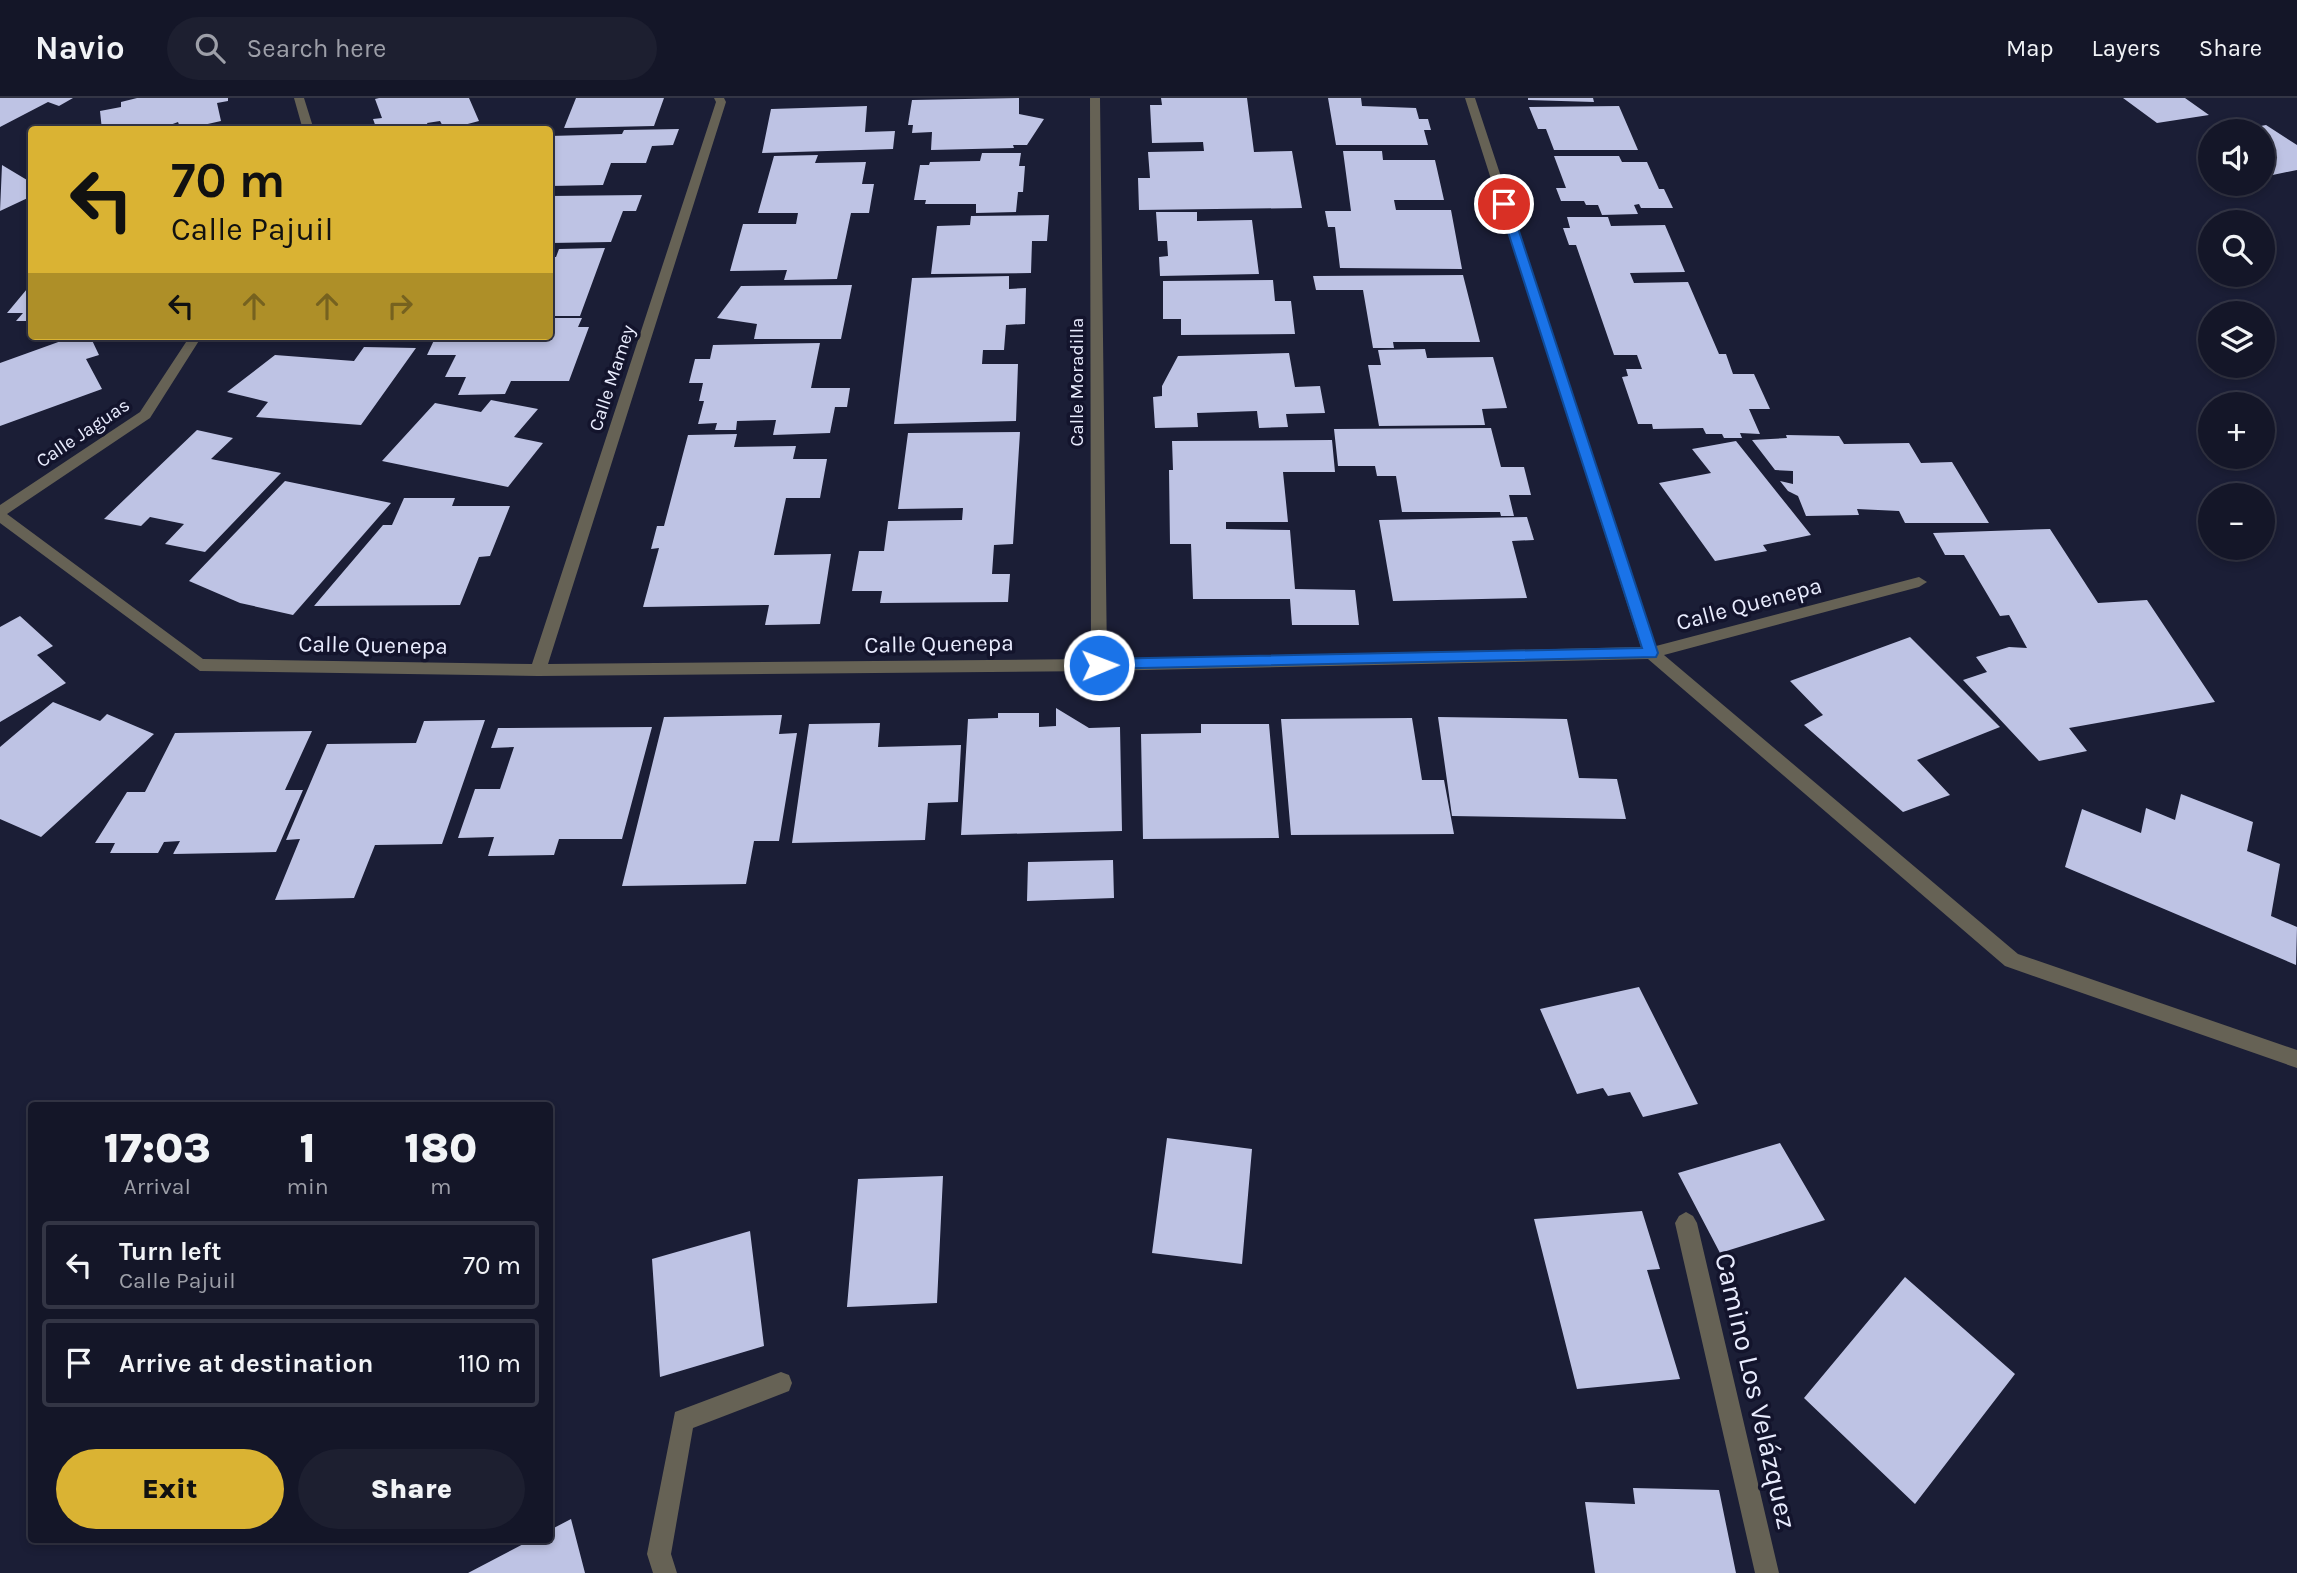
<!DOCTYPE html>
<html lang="en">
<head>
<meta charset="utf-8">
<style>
  body { margin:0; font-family:Karla,sans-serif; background:#1d1f30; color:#f1f3f6; height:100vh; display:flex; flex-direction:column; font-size:26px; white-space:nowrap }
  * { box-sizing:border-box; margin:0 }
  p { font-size:23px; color:#9d9fa8 }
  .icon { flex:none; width:38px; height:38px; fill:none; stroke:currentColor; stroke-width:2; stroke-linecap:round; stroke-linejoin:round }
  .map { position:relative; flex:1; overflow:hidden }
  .sheet { position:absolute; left:28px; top:1004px; width:525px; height:441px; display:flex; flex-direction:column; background:#141628; border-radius:7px; box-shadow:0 4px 10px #0003,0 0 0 2px #333545 }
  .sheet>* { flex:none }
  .hud { position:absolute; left:28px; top:28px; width:525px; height:214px; border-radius:7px; box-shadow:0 4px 10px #0003,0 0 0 2px #333545; background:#dab333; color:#111; overflow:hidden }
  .tools { position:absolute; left:2198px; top:21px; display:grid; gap:14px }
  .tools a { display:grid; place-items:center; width:77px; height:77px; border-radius:50%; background:#141628; box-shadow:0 4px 10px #0003,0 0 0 2px #333545; font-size:35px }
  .pin { position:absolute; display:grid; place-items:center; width:60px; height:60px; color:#fff; margin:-30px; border:4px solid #fff; border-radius:50%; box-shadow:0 2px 7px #0007 }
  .me { position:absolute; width:77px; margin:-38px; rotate:89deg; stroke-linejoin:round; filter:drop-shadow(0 0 5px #0008) }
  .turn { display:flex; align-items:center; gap:24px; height:147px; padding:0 28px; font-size:32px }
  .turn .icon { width:91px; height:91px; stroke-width:2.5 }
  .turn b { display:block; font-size:49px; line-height:60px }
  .lanes { display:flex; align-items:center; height:66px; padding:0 28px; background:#0003; justify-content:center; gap:35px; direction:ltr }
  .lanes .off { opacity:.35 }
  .eta { display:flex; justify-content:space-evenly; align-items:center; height:119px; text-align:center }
  .eta b { font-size:42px; font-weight:800; line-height:49px }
  .primary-button { display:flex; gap:14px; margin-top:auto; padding:14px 28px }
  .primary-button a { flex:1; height:80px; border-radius:42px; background:#dab333; color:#111; font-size:28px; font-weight:800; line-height:80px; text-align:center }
  .primary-button a+a { background:#1d1f30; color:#f1f3f6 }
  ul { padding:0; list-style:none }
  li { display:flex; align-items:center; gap:21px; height:88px; margin:0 14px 10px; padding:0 14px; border:4px solid #333545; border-radius:7px }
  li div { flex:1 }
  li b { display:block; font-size:26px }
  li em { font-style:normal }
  header { display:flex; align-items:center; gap:42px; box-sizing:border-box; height:98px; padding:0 35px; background:#141628; border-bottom:2px solid #333545 }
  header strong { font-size:33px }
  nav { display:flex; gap:38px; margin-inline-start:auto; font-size:24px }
  .search { width:490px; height:63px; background:#1d1f30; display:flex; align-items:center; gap:18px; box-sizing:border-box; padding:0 24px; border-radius:38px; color:#9d9fa8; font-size:26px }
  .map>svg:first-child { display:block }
</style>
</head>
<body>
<header>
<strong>Navio</strong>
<div class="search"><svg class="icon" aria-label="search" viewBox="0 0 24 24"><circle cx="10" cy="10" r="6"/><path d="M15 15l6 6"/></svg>Search here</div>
<nav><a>Map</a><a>Layers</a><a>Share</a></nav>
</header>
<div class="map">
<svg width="2297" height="1475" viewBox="0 0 2297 1475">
  <rect width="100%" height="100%" fill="#1b1e36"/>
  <path fill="#bec3e4" d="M0,0H73L59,8L48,4L0,29Z
    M137,0H228V3L217,5L221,23L181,32L178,24L157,32H102L100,13L121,9V4Z
    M379,0H469L479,23L445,32L440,23L427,25L430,32H377L373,21L382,20L375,1Z
    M576,0H664L654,28L564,30Z
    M1019,0V16L1044,21L1027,47H1013L1014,50L931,52L932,34L912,35L913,27H908L912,2Z
    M1161,0H1247L1254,54L1292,53L1302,110L1139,112L1138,80H1150L1148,54L1204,53L1203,44L1152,45L1150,7H1162Z
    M1328,0H1361L1362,8L1416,10L1419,21H1428L1431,32H1424L1428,47H1336Z
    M1528,0H1593L1594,4L1528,2Z
    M2123,0H2185L2209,17L2157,25Z
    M867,8L865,34L895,33L893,51L762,55L771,11Z
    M1619,8L1638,52H1554L1546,31H1538L1529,9Z
    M2266,27L2297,47V72L2263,79V33L2239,32Z
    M679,31L673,47L652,48L646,65H611L603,87L550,88V38L622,36L624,32Z
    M1343,53H1382L1383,62H1435L1444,102H1394L1396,112H1451L1462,171L1340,170L1335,129H1328L1325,113H1351Z
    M982,55H1021L1019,68H1025L1023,94H1018L1016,114L976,115V106H925L926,102H914L920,67H929L930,64L980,63Z
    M818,57L815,65L866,64L862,86H874L869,115H851L837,181L784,182L787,172L730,173L743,126H796L798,115H758L774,58Z
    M1554,58H1619L1622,64H1647L1659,91H1664L1673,110H1641L1639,106L1634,107L1638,116L1602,117L1598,107H1586L1584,103H1561L1556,90H1566Z
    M2,67L32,85V98L0,113Z
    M642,97L636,113H623L611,144L550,145V98Z
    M1156,114H1197V123L1252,122L1259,176L1160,178L1159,159L1168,158L1167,143H1158Z
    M1049,117L1047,143H1032L1031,175L931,176L937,128L970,127L971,118Z
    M1567,119H1608L1611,128L1665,127L1685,174L1630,175L1634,185L1688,184L1719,256H1726L1733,276H1754L1770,311H1749L1760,336L1740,335L1742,340H1724L1722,336H1706L1703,330L1653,331L1652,326H1638L1622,279L1628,278L1626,271H1642L1637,257H1614L1576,147H1569L1563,130H1570Z
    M605,150L580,218H550V159H556L559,151Z
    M1463,177L1480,244H1393L1394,250H1373L1363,192H1316L1313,178Z
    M1009,178V191L1026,190L1025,226L1006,227L1004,252H983L982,266H1018L1016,323L894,326L912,180Z
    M1273,182L1275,203H1291L1295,236L1181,237V221H1163V183Z
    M32,185V223H16L23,215H7Z
    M852,187L841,241H754L757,226L717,220L741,188Z
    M550,220H582L578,229H589L569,283H511L505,296L458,297L466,279H445L456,257H427L436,238H550Z
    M75,238H90L99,257L86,261L102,291L0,328V265Z
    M820,245L811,290H850L847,309H835L830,335L773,337L776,322L737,323L736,332H715L717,325L698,326L704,303H699L703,285H689L695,261H710L713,247Z
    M364,249L416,250L361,327L256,319L268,304L227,294L275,257L354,263Z
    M1425,251L1427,260L1493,259L1507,310L1482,311L1485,327L1379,328L1368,267H1381L1378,252Z
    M1289,255L1295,289L1320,288L1325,315L1286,316L1288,329L1259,330L1257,313L1197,315L1198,329L1155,330L1153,299L1162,298V288L1178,258Z
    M491,302L538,311L514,339L543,345L508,389L382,363L435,305L481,314Z
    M1491,330L1501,369H1524L1531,397H1509L1514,418H1501L1500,414H1402L1396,378H1377L1375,368H1338L1334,331Z
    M197,332L233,340L211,361L281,375L205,454L165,446L184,426L150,419L141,428L104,421Z
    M1020,334L1013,446L994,447L992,476H1010L1008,504L880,505L882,493H852L859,453H884L888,423L962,422L963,410L898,411L908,335Z
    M737,336L734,349L796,348L793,361H827L820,400H786L774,457L831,456L820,526L765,527L769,507L643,509L659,450L651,451L657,428H664L688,337Z
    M1786,337L1839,338L1844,346L1909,345L1921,365L1952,364L1989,425H1905L1899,413L1857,411L1859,417L1806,418L1798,398L1788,393L1780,383L1793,386V373L1775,372L1752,342L1787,340Z
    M1332,342L1335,374H1283L1288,424H1226V431L1290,432L1295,491L1355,492L1359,527H1292L1290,501H1193L1191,446H1170L1169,372H1173L1172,343Z
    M1736,343L1811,437L1763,447L1767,453L1715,463L1659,385L1711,375L1692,351Z
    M285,383L391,405L293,517L240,505L189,483Z
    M404,400H455L452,408H510L490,458L479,459L460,507L314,508L383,427H392Z
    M1527,419L1534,442L1512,443L1527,500L1393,503L1379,422Z
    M2050,431L2098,505L2147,502L2215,604L2069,630L2087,653L2039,663L1963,582L1987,574L1976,559L2009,549L2027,550L2009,517L2000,518L1964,457H1945L1933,435Z
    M20,518L53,548L37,557L66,585L0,624V529Z
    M1910,539L2000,629L1917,662L1950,697L1903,714L1804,627L1823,617L1790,583Z
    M53,604L100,623L107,616L154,636L41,739L0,721V649Z
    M1056,610L1089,630L1120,629L1122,733L961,737L968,621L998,620V615H1039V629L1056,628Z
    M782,617L779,636L797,635L779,743H754L746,786L622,788L664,619Z
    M1438,619L1567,621L1579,680L1617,681L1626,721L1452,718Z
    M1412,620L1422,682H1444L1454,736L1291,737L1281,621Z
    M485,622L442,746L375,747L354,800L275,802L300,741L286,742L327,646L416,645L424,623Z
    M880,625L878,649L961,647L958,704L928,705L925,742L792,745L809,626Z
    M1201,626H1269L1279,740L1143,741L1141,636L1201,635Z
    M652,629L622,741H559L554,757L488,758L494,739L458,740L475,691H500L514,649L491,650L498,630Z
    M312,633L285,692H303L276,754L173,756L180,743L164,744L158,755H110L115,745H95L127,694H145L175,635Z
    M2181,696L2253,724L2247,753L2280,766L2271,818L2297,829L2296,867L2065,769L2082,711L2141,735L2146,710L2175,722Z
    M1113,762L1114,800L1027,803L1028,764Z
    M1639,889L1698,1006L1643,1019L1630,994L1608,998L1603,990L1577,996L1540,911Z
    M1167,1040L1252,1051L1242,1166L1152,1155Z
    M1780,1045L1825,1122L1720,1155L1678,1075Z
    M943,1078L937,1205L847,1209L858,1081Z
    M1642,1113L1660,1171L1647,1172L1680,1281L1577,1291L1534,1121Z
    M750,1133L764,1248L660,1279L652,1161Z
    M1905,1179L2015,1276L1915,1406L1804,1300Z
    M1633,1390L1719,1392L1736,1475H1595L1585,1404L1635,1406Z
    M571,1421L585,1475H468L531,1442H550V1432Z"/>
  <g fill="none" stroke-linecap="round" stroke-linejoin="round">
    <path fill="#666255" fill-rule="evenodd" d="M294,0H304L314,32H303Z
      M714,0H724L726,4L548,566L1091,561L1090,0H1100L1107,561L1641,549L1465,0H1475L1656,548L1919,479L1927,484L1919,489L1664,557L2018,856L2297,952V970L2005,868L1648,561L1099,573L538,578L200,573L0,425V407L140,314L190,238H202L150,320L7,416L203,561L532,566L716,4Z
      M1686,1114L1693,1118L1697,1125L1779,1475H1755L1675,1125L1679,1118Z
      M781,1274L789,1277L792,1285L789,1293L693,1330L671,1456L677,1475H653L647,1456L675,1314Z"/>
  </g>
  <path fill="#1a73e8" stroke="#114b97" stroke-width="2" d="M1501,103L1510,106L1658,555L1656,559L1094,571L1092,567L1094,563L1099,561L1642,550L1499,106Z"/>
  <g text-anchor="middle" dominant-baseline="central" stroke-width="7" stroke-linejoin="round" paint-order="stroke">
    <g font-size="19" fill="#e9ecfe" stroke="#13142c">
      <text transform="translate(612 280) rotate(-72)">Calle Mamey</text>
      <text transform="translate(1077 284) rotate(-90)">Calle Moradilla</text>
      <text transform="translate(83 335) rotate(-34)">Calle Jaguas</text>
    </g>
    <g font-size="23" fill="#e9ecfe" stroke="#13142c">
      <text transform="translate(1749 506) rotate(-15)">Calle Quenepa</text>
      <text transform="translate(939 546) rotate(-1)">Calle Quenepa</text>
      <text transform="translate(373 547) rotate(1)">Calle Quenepa</text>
    </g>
    <g font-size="28" fill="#e9ecfe" stroke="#13142c">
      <text transform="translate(1756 1293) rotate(77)">Camino Los Velázquez</text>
    </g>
  </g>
</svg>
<div class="tools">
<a><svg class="icon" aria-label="sound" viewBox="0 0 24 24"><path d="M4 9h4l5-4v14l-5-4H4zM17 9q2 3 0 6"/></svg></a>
<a><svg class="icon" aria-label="search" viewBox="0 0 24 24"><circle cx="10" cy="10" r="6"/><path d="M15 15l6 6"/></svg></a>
<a><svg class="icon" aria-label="layers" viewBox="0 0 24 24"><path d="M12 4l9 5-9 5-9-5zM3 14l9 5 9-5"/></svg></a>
<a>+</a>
<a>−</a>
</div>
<div class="pin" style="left:1504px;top:106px;background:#d93025"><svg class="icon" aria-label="arrive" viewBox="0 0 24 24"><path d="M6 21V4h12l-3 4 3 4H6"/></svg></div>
<svg class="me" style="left:1099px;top:567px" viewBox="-20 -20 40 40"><circle r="17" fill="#1a73e8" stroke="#fff" stroke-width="3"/><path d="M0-11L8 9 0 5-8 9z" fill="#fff"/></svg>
<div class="hud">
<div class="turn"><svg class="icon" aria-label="left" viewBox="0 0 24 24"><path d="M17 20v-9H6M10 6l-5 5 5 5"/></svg><div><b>70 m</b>Calle Pajuil</div></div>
<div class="lanes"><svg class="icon" aria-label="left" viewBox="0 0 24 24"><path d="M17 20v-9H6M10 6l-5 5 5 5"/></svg><svg class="icon off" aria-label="ahead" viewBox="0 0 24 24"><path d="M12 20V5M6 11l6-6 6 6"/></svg><svg class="icon off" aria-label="ahead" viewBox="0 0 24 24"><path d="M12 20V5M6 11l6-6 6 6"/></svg><svg class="icon off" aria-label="right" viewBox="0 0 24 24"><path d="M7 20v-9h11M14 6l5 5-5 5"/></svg></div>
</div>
<section class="sheet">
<div class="eta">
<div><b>17:03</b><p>Arrival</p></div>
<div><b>1</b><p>min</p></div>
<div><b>180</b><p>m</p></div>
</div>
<ul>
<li><svg class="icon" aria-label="left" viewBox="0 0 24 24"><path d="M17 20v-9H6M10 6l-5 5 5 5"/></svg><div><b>Turn left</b><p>Calle Pajuil</p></div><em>70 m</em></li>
<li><svg class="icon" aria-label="arrive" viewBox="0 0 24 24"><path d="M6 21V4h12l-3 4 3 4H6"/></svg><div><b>Arrive at destination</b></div><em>110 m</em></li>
</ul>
<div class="primary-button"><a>Exit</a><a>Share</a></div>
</section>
</div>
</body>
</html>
